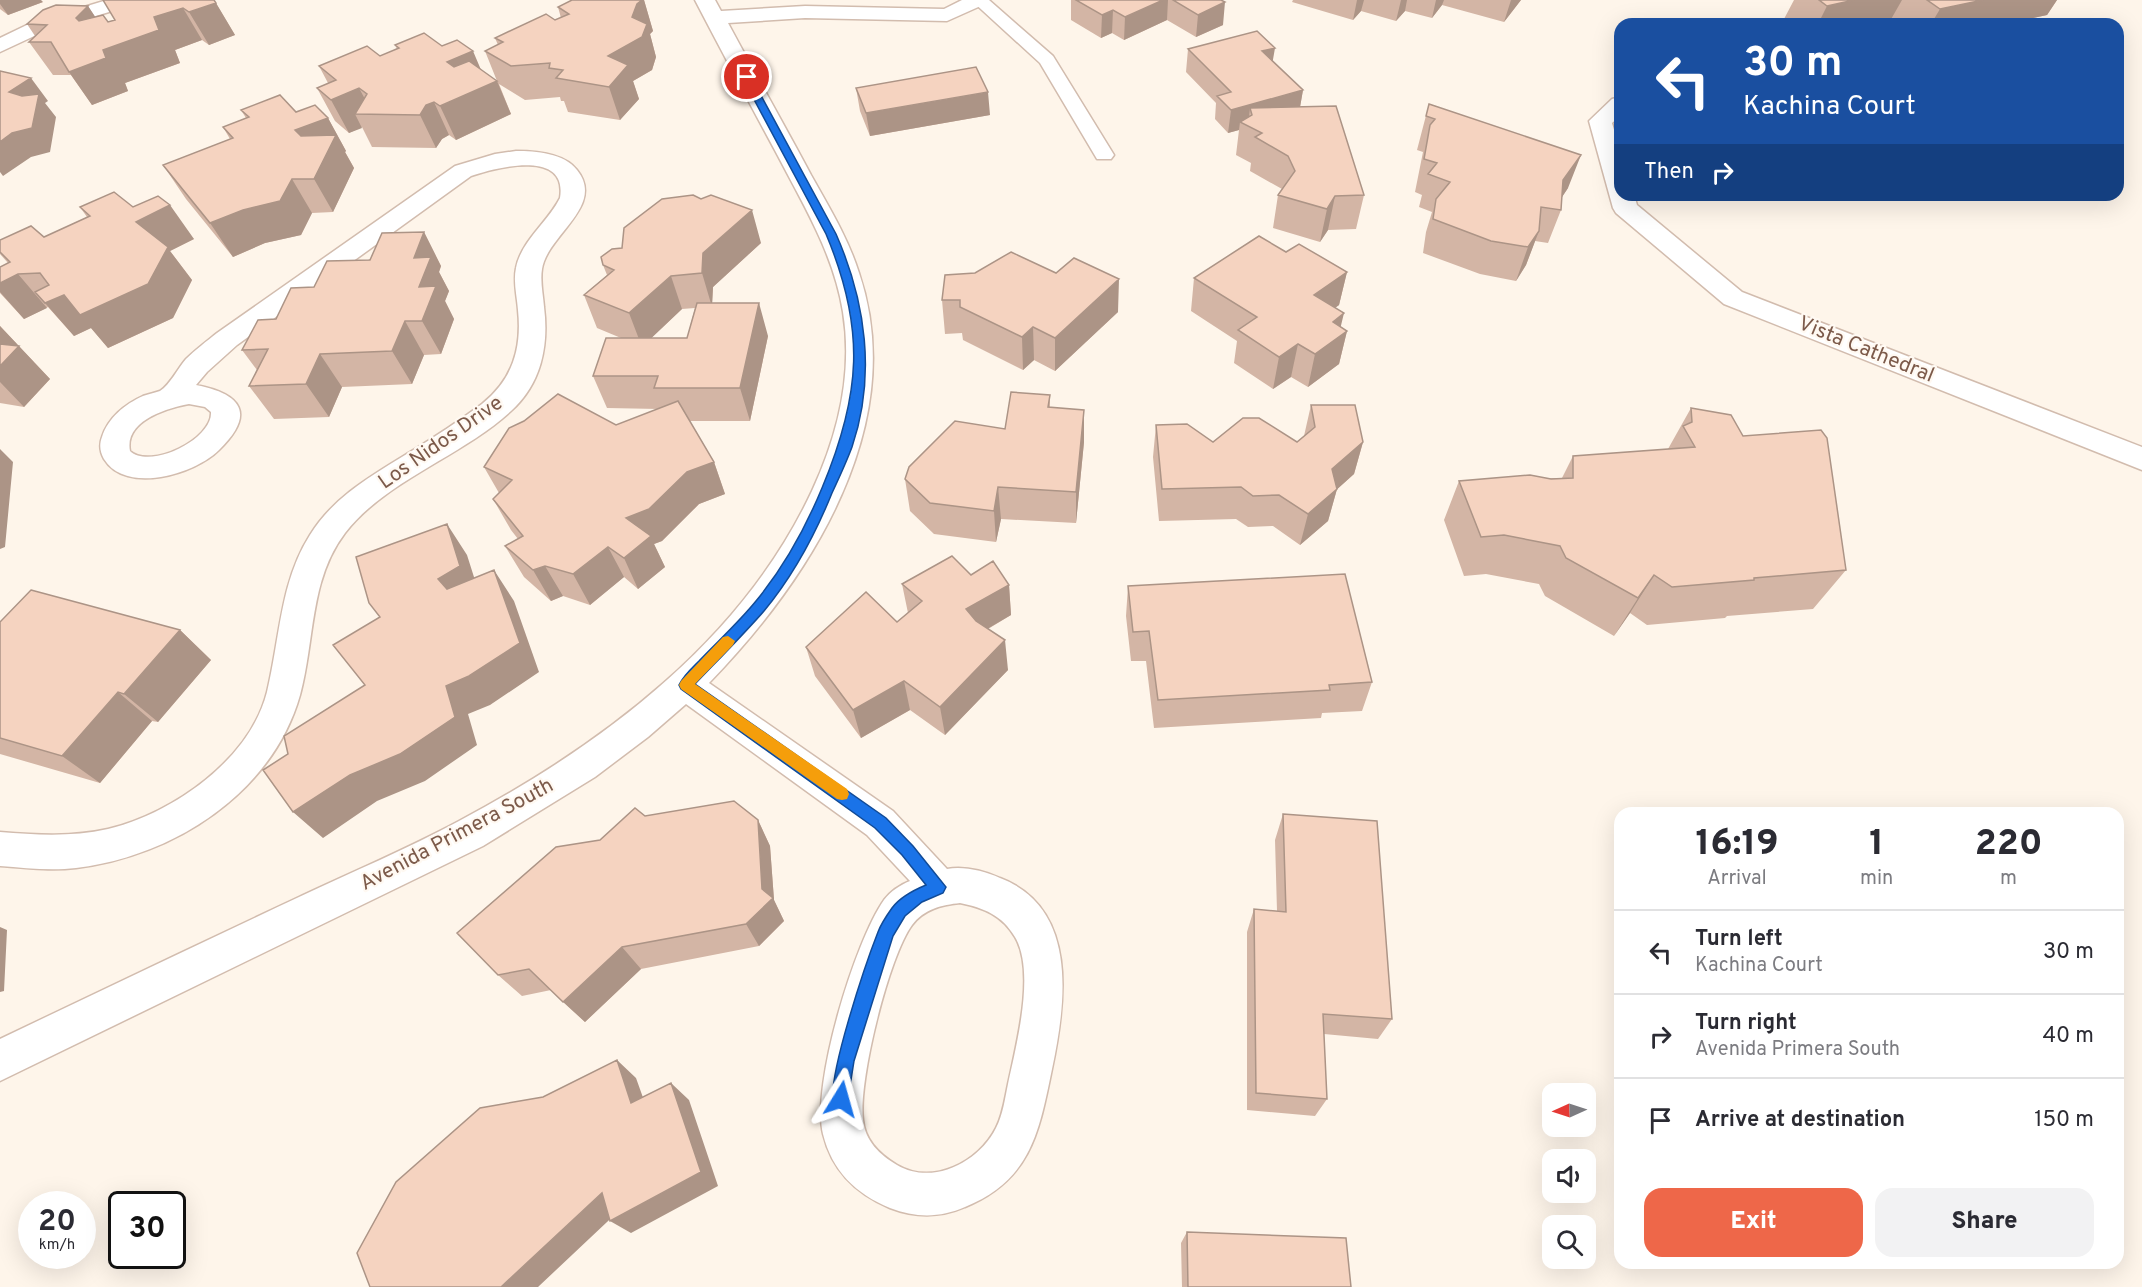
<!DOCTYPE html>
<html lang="en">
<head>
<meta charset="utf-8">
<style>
  body { margin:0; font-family:Overpass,sans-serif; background:#f2f2f3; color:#2b2b33; height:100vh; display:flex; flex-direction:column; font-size:22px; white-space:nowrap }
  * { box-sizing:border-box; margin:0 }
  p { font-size:20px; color:#7c7c81 }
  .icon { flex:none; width:33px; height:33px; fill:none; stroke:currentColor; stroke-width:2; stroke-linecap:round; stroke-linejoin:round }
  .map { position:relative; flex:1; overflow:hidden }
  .drawer { position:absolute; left:1614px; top:807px; width:510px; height:462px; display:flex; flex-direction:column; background:#fff; border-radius:18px; box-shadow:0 6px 24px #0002 }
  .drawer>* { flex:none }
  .guide { position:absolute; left:1614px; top:18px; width:510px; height:183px; border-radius:18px; box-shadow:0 6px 24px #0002; background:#1a4fa0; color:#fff; overflow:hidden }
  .needle { width:39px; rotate:267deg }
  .controls { position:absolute; left:1542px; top:1083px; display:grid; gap:12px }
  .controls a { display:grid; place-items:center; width:54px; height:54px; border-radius:12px; background:#fff; box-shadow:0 6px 24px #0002; font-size:30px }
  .speed { position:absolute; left:18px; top:1191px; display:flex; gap:12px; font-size:30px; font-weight:700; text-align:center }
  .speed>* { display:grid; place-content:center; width:78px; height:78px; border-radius:50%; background:#fff; box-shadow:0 6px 24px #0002; line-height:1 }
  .speed small { font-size:15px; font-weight:400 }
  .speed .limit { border:3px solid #111; border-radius:9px; background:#fff; color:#111 }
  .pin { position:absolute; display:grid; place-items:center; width:51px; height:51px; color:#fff; margin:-26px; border:3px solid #fff; border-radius:50%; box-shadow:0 2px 6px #0007 }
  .me { position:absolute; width:66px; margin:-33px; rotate:8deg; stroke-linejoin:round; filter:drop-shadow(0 0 4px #0008) }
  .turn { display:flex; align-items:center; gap:21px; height:126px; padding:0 30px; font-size:27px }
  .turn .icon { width:78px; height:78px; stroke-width:2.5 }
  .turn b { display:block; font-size:42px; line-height:51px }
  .then { display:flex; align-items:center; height:57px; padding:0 30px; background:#0003; gap:12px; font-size:22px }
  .eta { display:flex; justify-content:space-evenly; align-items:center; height:102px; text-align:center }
  .eta b { font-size:36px; font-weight:800; line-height:42px }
  .primary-button { display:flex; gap:12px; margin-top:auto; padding:12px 30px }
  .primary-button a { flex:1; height:69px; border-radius:18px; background:#ee6749; color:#fff; font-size:24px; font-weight:800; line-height:69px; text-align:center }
  .primary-button a+a { background:#f2f2f3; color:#2b2b33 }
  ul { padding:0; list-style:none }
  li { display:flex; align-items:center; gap:18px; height:84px; padding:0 30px; border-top:2px solid #e1e1e2 }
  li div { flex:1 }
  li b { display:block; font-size:22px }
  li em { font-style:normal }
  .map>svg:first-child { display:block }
</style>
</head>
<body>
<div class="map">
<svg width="2142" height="1287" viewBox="0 0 2142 1287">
  <rect width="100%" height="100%" fill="#fef5ea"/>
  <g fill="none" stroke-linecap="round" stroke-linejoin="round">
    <defs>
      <path id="lane" d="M971,0H989L1053,56L1114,155L1111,159H1097L1040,63Z"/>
      <path id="street" d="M107,0H139L136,4L45,31L0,52V38L31,23Z
        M695,0H715L721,11L805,6L944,9L962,0H988L985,4L947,21L805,18L728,23C755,74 784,124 811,175C829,207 848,238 859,273C910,424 811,578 709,683L893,811L947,869C964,866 984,871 1000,878C1079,908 1066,1003 1052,1069C1039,1132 1031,1180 965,1207C940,1218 916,1218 890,1208C856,1194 832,1171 823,1134C811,1085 855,941 884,900C891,891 900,885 910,881L867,835L686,704L648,737L595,777L483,846L0,1081V1039C100,991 199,944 299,897C352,872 407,849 459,821C602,745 742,641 812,491C838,435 853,373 843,312C834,255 804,206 778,156C750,104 722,52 695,0ZM960,903C984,908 1002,915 1015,937C1036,972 1016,1046 1008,1084C1005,1098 1003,1115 996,1128C979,1162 933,1186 897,1165C880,1155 865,1141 863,1120C858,1081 889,956 912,925C924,909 942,905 960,903Z
        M1620,97V116L1612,123L1620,150V195H1634L1637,205L1742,292L2142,447V470L1724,304L1616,213L1613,208L1589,121L1612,99Z
        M516,151C536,151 564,153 577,170C606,206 547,235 542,269C540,281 543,294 544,307C549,346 541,384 511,411C461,457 386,480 345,533C309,580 315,641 300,695C272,793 174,856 76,868C51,871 25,868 0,866V832C37,835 72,837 108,829C174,813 250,759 267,692C280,639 280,582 310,535C334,496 373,475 410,452C435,437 459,421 482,404C513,379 522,348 518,310C517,296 513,282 516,268C521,241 548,222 560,198C568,149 498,167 471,176L237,345L207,372L196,385C242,394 256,414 219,450C195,474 126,495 104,459C100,452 99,445 102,437C108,418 125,404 143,396C148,394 155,393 160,391C170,385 178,368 186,359C195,350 207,341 217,333L455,166L495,154ZM189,404L205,407L211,412C213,439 150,470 130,451C124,421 167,408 189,404Z"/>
    </defs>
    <use href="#lane" stroke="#d2bcae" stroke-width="3"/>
    <use href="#street" stroke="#d2bcae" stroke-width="3"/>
    <use href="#lane" fill="#fff" fill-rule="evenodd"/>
    <use href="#street" fill="#fff" fill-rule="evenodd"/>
  </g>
  <path fill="#d3b5a5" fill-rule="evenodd" d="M0,0L43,2L8,15L0,9Z
    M214,0L235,35L209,45L202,40L175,50L180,63L125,83L128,91L92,105L71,75H53L29,42L35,36L27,24L88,6L95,17L108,22Z
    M572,0H644L653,31L650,34L656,57L652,70L633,81L639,99L620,120L568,112L564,101H561L560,97L525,100L499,84L511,114L456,140L449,135L442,139L436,148L372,147L362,127L349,133L335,121L317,88L328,83L319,66L380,56L397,49L395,45L442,46L480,69L497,81L485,51L498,45L495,38L555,20L561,18L558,7Z
    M1071,0H1221L1223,25L1196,37L1167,20L1124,40L1112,33L1101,38L1071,20Z
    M1293,0H1521L1504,22L1442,5L1432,18L1405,11L1396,21L1361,11L1353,20L1292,2Z
    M1794,0H2057L2047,15L2005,24H1895L1890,21L1876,24H1791L1784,19Z
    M1188,49L1273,62L1303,90L1300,107L1364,195L1356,229L1328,230L1320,242L1273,228L1278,195L1282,189L1250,171L1251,163L1236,155L1239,130L1228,133L1215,119L1216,103L1186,72Z
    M856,88L990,115L870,136L860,111Z
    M1429,104L1568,188L1562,197L1561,210L1548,243L1535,241L1526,265L1516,281L1480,274L1423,253L1426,232L1432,212L1419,207L1422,195L1415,192L1423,152L1417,150Z
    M241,110L296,112L328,118L346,151L345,152L354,168L333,212L312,213L301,235L265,243L233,257L186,199L163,165L230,139L223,127L246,118Z
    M80,207H133L194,239L170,251L192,280L173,318L108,348L91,328L74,336L48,307L24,319L0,293V267L8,263L0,254V240L44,237L87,217Z
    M424,232L441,266L439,272L449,291L445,301L454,319L441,354L424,355L412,384L342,387L329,417L274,419L249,386L257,370L242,350L314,287Z
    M761,243L713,287L712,303L768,336L750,421H690L714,462L725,494L699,504L662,541L654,544L665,567L638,589L624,577L590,605L563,596L551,601L524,577L505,546L518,539L511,530L493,499L499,493L484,467L616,425L659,409L607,408L593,376L621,338L597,328L584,295L607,275L603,265ZM695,308L687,338H651L682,309Z
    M1347,272L1339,305L1335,308L1341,327L1347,331L1339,364L1308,387L1291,377L1273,389L1234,363L1237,341L1191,311L1194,278Z
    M945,275L1118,312L1055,371L1034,360L1023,370L963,340L962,333L945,334L942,300Z
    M0,326L50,379L24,407L0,403Z
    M1050,395V408L1084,410V442L1076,523L1001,519L996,542L934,534L910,511L905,479L1005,429Z
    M1311,405L1363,442L1354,474L1337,489L1328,521L1300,545L1273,526L1248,527L1236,519L1159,521L1153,457L1156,425L1213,442H1297L1304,436Z
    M1691,408L1743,436L1846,570L1813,609L1727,616L1725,618L1647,625L1630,613L1614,636L1545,596L1539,584L1486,574L1464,576L1444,520L1459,481L1562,478L1573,456L1668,449Z
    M971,575L1009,585L1011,615L988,629L1008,670L945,735L910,710L861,738L815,676L806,647L897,622L908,613L902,584Z
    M1128,586L1372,682L1362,711L1322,713L1321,718L1154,728L1146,661H1131L1126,616Z
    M0,622L180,630L211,660L158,722L152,721L100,783L0,754Z
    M1283,814L1392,1019L1378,1039L1324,1034L1327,1099L1315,1116L1247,1110V932L1254,909L1277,911L1275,840Z
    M645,816L758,820L770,846L774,900L784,921L759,946L641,969L585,1022L551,990L522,996L498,975L600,840Z
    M1187,1232L1351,1287H1182L1181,1243Z"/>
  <path fill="#ac9486" d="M0,0H41L43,2L8,15L0,4Z
    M642,0H644L653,31L650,34L656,57L652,70L633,81L639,99L620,120L609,87L608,56L632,17L637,4Z
    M1163,0H1168L1167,20L1124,40L1125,17Z
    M1357,0H1364L1361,11L1353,20Z
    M1401,0H1407L1405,11L1396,21Z
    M1436,0H1444L1442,5L1432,18Z
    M1511,0H1521L1504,22Z
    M1854,0H1902L1890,21L1876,24H1818L1827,6Z
    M1983,0H2057L2047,15L2005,24H1931L1940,9Z
    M1225,2L1223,25L1196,37L1198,15Z
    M216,3L235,35L209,45L189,12Z
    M88,6L110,39L98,51L76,18Z
    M183,8L202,40L175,50L180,63L125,83L128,91L92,105L69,72L154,17Z
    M1113,10L1112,33L1101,38L1102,15Z
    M1275,48L1271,71L1262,51Z
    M473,51L487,84L462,95L447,62Z
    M31,78L48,101L45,103L56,117L50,152L31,157L3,176L0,172V142L9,92Z
    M497,81L511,114L456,140L440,106Z
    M359,88L373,114H355L362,128L349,133L331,100Z
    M1303,90L1299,113L1250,108L1248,126L1240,122L1239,130L1228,133L1231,110Z
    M988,92L990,115L870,136L866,113Z
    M434,102L449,135L442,139L436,148L420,115L426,105Z
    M328,118L346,151L345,152L354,168L333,212L314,179L295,130Z
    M1581,155L1568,188L1554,209L1563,180Z
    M292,179L312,213L301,235L265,243L233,257L210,223Z
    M1335,196L1328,230L1320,242L1327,209Z
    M170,205L194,239L170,251L192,280L173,318L108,348L91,328L74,336L45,303L136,222Z
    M752,210L761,243L713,287L712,307L702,273L703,253Z
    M1539,231L1526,265L1516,281L1528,247Z
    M424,232L441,266L439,272L449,291L445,301L454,319L441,354L422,321L419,287L414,258Z
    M1347,272L1339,305L1307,328L1314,295Z
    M18,274L47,308L24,319L0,292V283Z
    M671,276L682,309L642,347L629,313Z
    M1119,279L1118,312L1055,371V338Z
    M759,303L768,336L750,421L740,388Z
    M1344,313L1338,338L1347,331L1339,364L1308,387L1315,354L1333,322Z
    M405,321L424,355L412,384L392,351Z
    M0,326L50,379L24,407L0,382Z
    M1033,327L1034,360L1023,370L1022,337Z
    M1298,344L1291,377L1273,389L1279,357Z
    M320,354L342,387L329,417L306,384Z
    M1084,410V442L1076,523V492Z
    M1363,442L1354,474L1333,493L1337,489L1328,521L1300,545L1308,514L1332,469Z
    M0,449L13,462L5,547L0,549Z
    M714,462L725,494L699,504L662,541L654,544L665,567L638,589L624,558L626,518L687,472Z
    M998,487L1001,519L996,542L994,511Z
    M447,524L467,555L480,596L460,609L438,579Z
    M608,547L624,577L590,605L573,574Z
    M545,566L563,596L551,601L533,570Z
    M494,570L514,601L539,672L490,705L468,714L477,745L425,781L377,801L323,838L293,812L446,686Z
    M1654,575L1630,613L1614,636L1638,598Z
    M1009,585L1011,615L970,639L966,609Z
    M180,630L211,660L158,722L124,694Z
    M1005,640L1008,670L945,735L940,707Z
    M904,681L910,710L861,738L853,710Z
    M118,692L152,721L100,783L62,756Z
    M758,820L770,846L774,900L784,921L759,946L746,924L762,889Z
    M0,927L7,930L4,991L0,992Z
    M622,947L641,969L585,1022L563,1002Z
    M617,1060L636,1078L651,1120L631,1103Z
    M671,1083L689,1100L718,1186L631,1233L610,1221Z
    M602,1193L624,1206L538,1287H501Z"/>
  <path fill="#f5d3c0" stroke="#ac9486" stroke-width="1.5" d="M103,0H214L216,3L189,12L183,8L154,17L159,30L103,50L106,58L69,72L51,42H29L47,25L27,24L43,10L56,5L88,6L76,18L79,21L103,15L108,22L115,20Z
    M572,0H642L637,4L632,17L647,24L642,37L608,56L628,65L609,87L556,78L563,70L549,68L550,63L511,66L485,51L503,42L495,38L546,14L555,20L569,14L558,7Z
    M1076,0H1163L1125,17L1113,10L1102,15Z
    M1173,0H1221L1225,2L1198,15Z
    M1819,0H1854L1827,6Z
    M1927,0H1983L1940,9Z
    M1257,31L1275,48L1262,51L1303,90L1231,110L1217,96L1231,92L1188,49Z
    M424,33L442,46L457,40L473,51L447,62L454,67L469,61L497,81L440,106L434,102L426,105L420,115L355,114L367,94L359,88L331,100L317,88L336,80L319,66L367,46L380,56L399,48L395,45Z
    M976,67L988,92L866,113L856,88Z
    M0,71L31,78L9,92L22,96L39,94L32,128L12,133L0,142Z
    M280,95L296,112L315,105L328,118L295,130L301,136L336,135L314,179H292L280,201L243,210L210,223L163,165L233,138L223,127L249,117L241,110Z
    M1429,104L1581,155L1563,180L1561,210L1541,207L1539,231L1528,247L1491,241L1433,219L1436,199L1450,182L1428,174L1437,163L1424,159L1430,125L1435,119L1426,116Z
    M1336,106L1364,195L1335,196L1327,209L1278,195L1295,171L1288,156L1255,137L1262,133L1240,122L1252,115L1250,108Z
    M114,192L133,207L158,196L170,205L136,222L168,247L148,284L80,315L64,295L45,303L35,292L49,285L40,273L18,274L0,283V267L10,262L0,252V240L31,226L44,237L90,216L80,207Z
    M693,195L701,199L711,195L752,210L703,253L702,273L671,276L629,313L584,295L614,270L603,265L601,257L612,249L622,248L624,228L662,199Z
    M424,232L414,258L431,257L419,287L436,286L422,321H405L392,351L320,354L306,384L249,386L268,349L242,350L258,320L276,319L291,288L314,287L327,261L370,260L382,233Z
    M1259,236L1286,252L1299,244L1347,272L1314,295L1344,313L1333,322L1347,331L1315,354L1298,344L1279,357L1238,330L1257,317L1194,278Z
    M1011,252L1056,273L1074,258L1119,279L1055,338L1033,327L1022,337L960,307V300H942L945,275L975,273Z
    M697,303H759L740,388H654L658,376H593L606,338H687Z
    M0,344L19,346L0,366Z
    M1011,392L1050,395L1048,407L1084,410L1076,492L998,487L994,511L930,503L905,479L909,467L955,421L1005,429Z
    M558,394L616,425L678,401L714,462L687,472L649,509L626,518L651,536L624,558L608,547L573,574L545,566L533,570L505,546L523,536L493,499L512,480L484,467L509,428L524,421Z
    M1311,405H1355L1363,442L1332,469L1337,489L1308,514L1279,495L1253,496L1241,487L1162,489L1156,425L1187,424L1213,442L1243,418H1259L1297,442L1315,427Z
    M1691,408L1731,415L1743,436L1821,430L1827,438L1846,570L1754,578V580L1672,587L1654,575L1638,598L1566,558L1560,546L1504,535L1481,537L1459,481L1530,475L1551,479L1573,478V456L1695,447L1683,426L1692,422Z
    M447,524L460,566L438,579L447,589L494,570L520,643L469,676L446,686L455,717L400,754L350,775L293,812L263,770L288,754L284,736L365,685L333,645L380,617L369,603L356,557Z
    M952,556L971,575L993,561L1009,585L966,609L976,621L1005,640L940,707L904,681L853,710L806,647L866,592L897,622L922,601L902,584Z
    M1345,574L1372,682L1329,685L1330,690L1158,700L1149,631L1133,632L1128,586Z
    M31,590L180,630L124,694L118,692L62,756L0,738V622Z
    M734,801L758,820L762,889L773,898L746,924L622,947L563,1002L529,969L498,975L457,933L556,847L600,840L635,808L645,816Z
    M1283,814L1377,821L1392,1019L1323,1014L1327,1099L1256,1093L1254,909L1286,912Z
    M617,1060L631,1103L671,1083L701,1172L610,1221L602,1193L501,1287H370L357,1253L396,1182L480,1108L543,1097Z
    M1187,1232L1346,1238L1351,1287H1188Z"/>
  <path fill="#1a73e8" stroke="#114b97" stroke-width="1.5" d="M743,75L751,77L836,234C866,302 876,376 852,447C846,463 839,478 832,493C815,535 793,576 764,611C742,636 718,660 695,684L886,818L913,846L946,887L943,893L922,902L905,916L893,936L854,1061L847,1105L841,1108L834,1105C825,1082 867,960 878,932C881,924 887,915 892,908C900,897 914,890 926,885L902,855L875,828L681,689L679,685C683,676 692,668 699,661C718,641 739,622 756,601C784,567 805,529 822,488C861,395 866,329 826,234L742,77Z"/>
  <path fill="#f59e0b" d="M728,636L735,641L733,645L695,684L847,789L849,794L847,799L842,800L837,799L681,689L679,685L681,681L723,637Z"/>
  <g text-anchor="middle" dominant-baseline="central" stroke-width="4.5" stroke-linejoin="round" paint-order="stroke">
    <g font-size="21" fill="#7c5a4a" stroke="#fff9f2">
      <text transform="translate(1866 350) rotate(22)">Vista Cathedral</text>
      <text transform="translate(441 443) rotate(-35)">Los Nidos Drive</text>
      <text transform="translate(457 835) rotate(-28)">Avenida Primera South</text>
    </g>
  </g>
</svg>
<div class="controls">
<a><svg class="needle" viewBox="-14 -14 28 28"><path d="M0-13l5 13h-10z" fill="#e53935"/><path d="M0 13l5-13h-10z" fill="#7c7c81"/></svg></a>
<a><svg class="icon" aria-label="sound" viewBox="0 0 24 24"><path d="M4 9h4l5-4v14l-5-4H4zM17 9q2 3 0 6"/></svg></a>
<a><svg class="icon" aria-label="search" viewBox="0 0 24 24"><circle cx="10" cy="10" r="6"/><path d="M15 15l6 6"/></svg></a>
</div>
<div class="speed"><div>20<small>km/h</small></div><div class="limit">30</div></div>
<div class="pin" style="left:747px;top:77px;background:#d93025"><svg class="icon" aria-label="arrive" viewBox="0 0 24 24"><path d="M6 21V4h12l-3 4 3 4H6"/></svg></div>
<svg class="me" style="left:841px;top:1099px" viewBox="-20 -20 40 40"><path d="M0-17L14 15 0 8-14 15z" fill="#1a73e8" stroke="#fff" stroke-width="4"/></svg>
<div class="guide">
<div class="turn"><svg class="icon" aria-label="left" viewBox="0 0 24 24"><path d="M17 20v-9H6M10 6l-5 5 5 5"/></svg><div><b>30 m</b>Kachina Court</div></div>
<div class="then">Then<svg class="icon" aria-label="right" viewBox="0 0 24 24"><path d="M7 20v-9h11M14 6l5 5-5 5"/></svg></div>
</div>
<section class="drawer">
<div class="eta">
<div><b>16:19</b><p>Arrival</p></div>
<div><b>1</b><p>min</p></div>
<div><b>220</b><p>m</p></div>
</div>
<ul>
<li><svg class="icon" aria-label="left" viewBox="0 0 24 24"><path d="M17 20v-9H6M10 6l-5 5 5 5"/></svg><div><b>Turn left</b><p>Kachina Court</p></div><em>30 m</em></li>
<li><svg class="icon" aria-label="right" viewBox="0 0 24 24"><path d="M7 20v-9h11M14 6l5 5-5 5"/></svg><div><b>Turn right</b><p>Avenida Primera South</p></div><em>40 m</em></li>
<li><svg class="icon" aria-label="arrive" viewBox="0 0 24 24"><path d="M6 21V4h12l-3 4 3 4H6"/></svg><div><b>Arrive at destination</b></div><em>150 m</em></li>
</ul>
<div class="primary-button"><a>Exit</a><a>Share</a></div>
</section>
</div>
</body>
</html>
